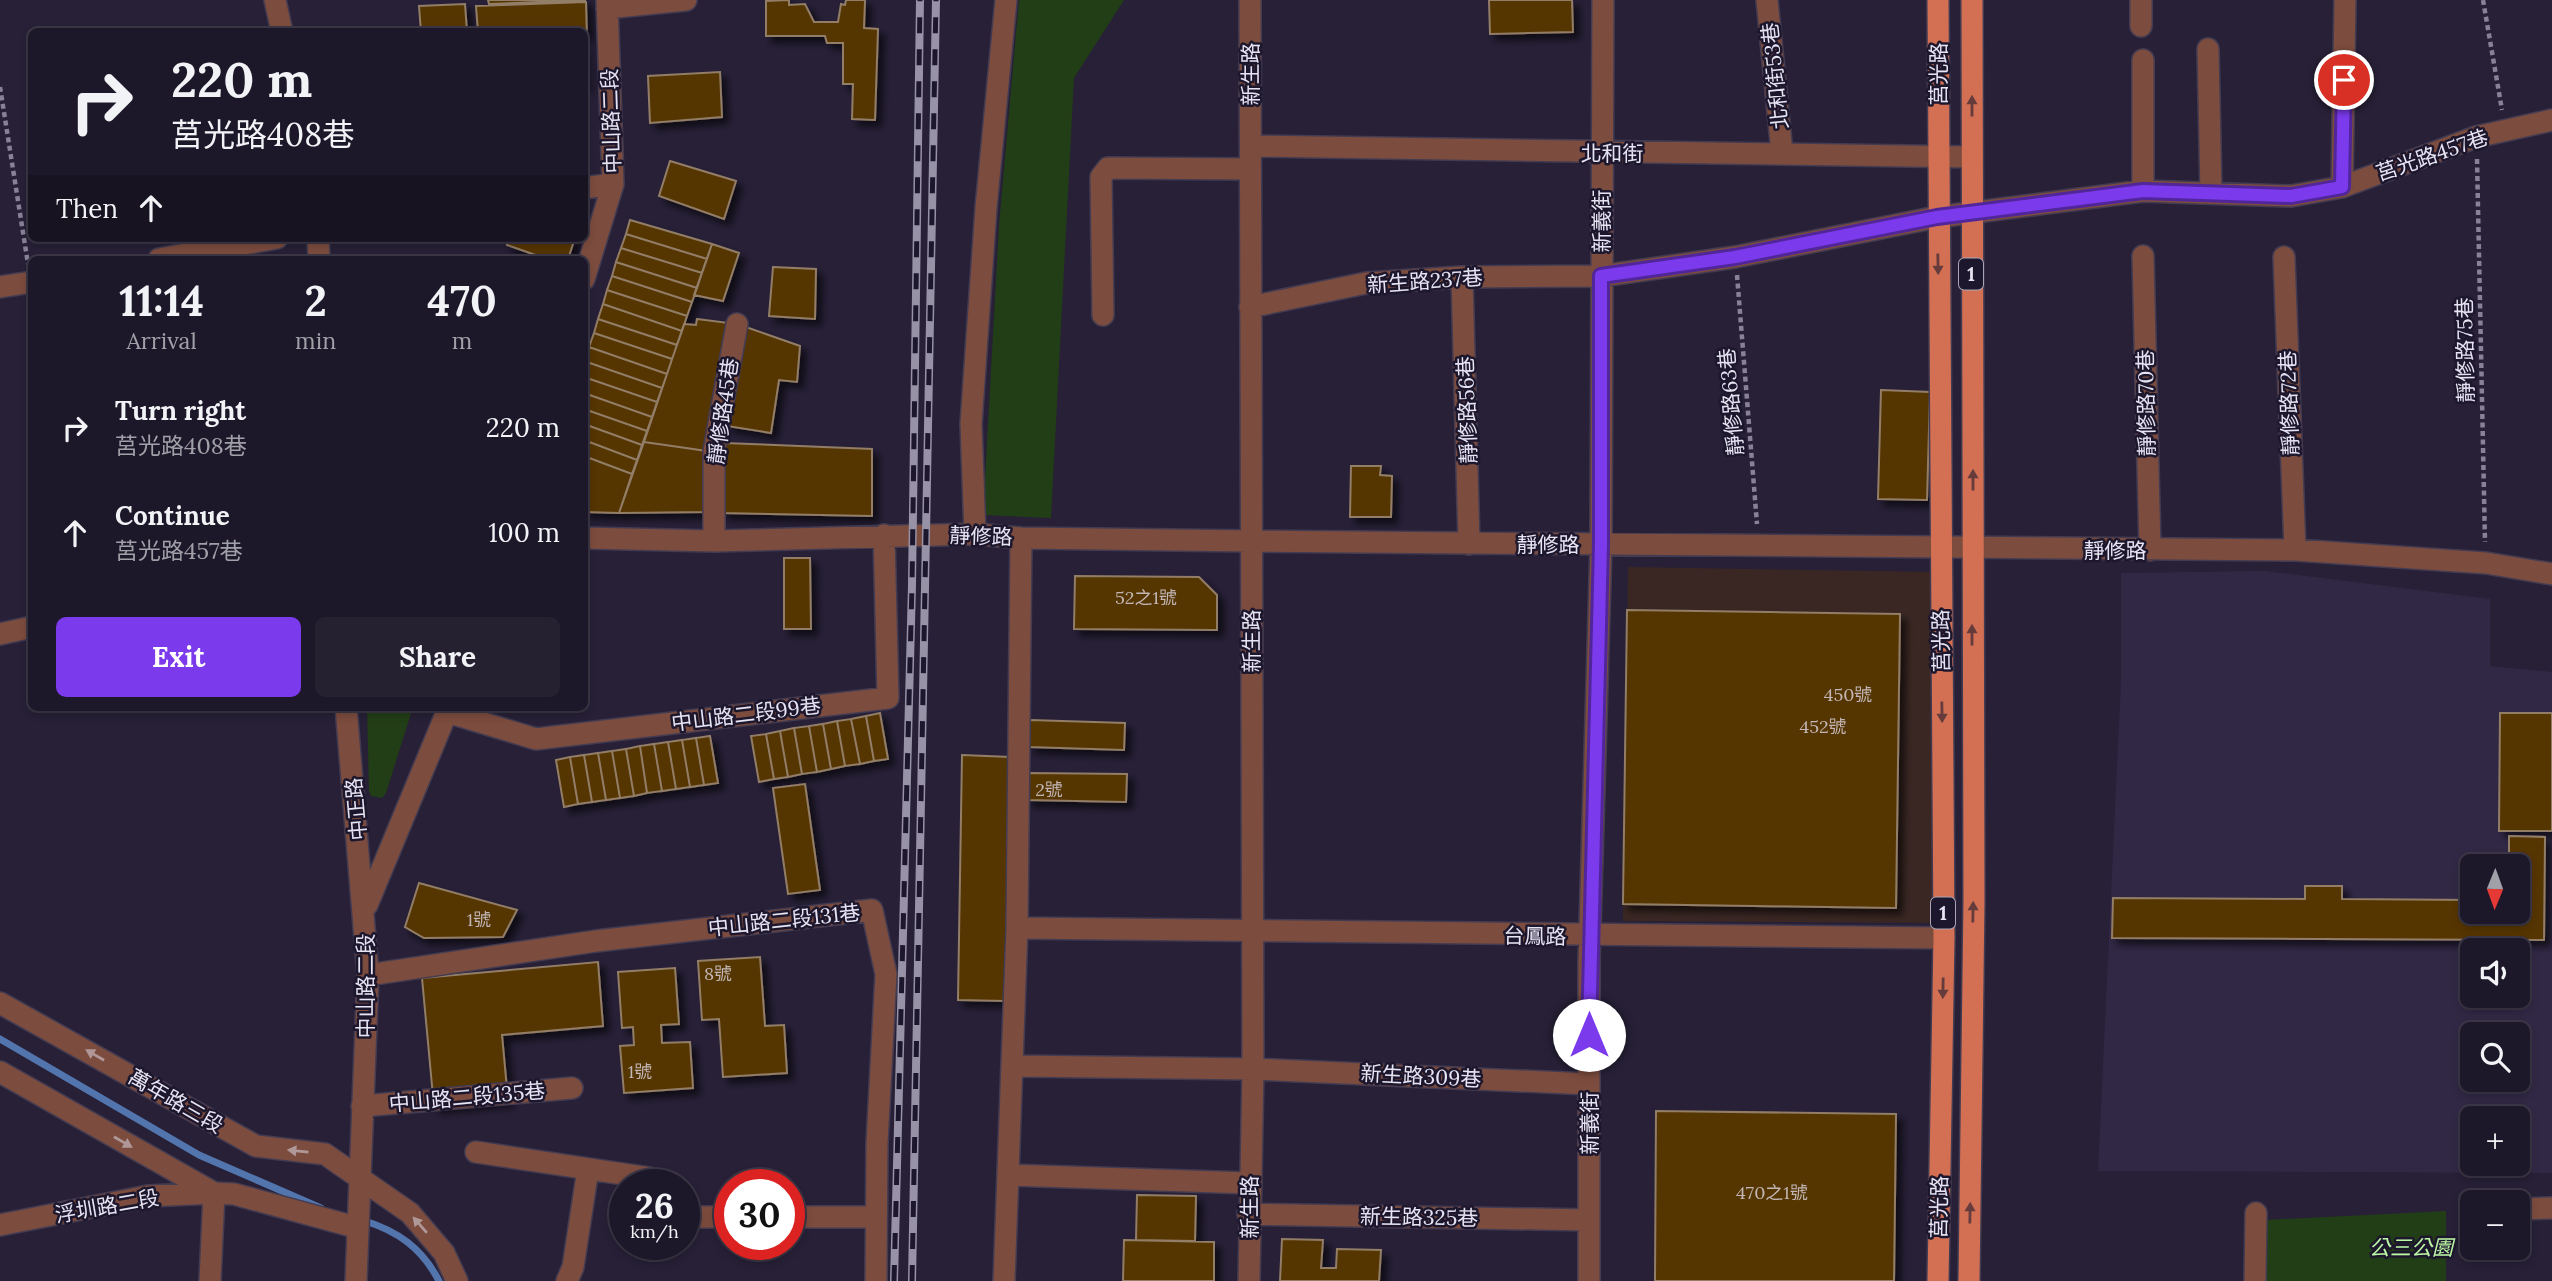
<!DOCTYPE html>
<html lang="en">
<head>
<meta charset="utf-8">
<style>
  body { margin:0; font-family:Lora,"Noto Sans TC",serif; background:#252131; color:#f1f3f6; height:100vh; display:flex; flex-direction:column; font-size:26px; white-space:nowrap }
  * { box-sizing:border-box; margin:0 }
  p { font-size:23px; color:#a0a0a8 }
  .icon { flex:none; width:38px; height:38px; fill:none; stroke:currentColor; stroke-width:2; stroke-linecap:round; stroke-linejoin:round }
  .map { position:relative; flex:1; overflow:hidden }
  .panel { position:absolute; left:28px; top:256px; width:560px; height:455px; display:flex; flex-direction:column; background:#1d1829; border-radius:10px; box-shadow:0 4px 10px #0003,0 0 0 2px #3b3746 }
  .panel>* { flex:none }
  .banner { position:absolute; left:28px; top:28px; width:560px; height:214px; border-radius:10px; box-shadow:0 4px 10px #0003,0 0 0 2px #3b3746; background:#1d1829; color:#f1f3f6; overflow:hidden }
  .needle { width:46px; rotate:181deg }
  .tools { position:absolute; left:2460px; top:854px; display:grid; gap:14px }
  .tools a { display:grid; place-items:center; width:70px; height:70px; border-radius:10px; background:#1d1829; box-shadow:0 4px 10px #0003,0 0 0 2px #3b3746; font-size:35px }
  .speed { position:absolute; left:609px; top:1169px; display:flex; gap:14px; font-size:35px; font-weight:700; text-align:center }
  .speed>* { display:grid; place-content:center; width:91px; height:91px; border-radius:50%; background:#1d1829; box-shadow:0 4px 10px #0003,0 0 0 2px #3b3746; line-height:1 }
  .speed small { font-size:18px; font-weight:400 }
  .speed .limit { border:10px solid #d22; background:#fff; color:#111 }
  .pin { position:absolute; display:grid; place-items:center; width:60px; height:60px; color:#fff; margin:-30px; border:4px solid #fff; border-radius:50%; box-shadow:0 2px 7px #0007 }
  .me { position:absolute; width:77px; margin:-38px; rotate:0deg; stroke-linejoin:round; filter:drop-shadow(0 0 5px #0008) }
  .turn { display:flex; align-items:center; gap:24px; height:147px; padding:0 28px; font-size:32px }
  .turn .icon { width:91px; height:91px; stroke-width:2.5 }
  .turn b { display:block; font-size:49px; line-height:60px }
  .then { display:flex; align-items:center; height:66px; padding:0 28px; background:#0003; gap:14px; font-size:26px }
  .eta { display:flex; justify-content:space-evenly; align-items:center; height:119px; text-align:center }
  .eta b { font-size:42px; font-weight:700; line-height:49px }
  .cta { display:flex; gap:14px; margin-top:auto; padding:14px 28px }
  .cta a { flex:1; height:80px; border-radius:10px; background:#7c3aed; color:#fff; font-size:28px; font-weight:700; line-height:80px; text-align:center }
  .cta a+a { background:#252131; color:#f1f3f6 }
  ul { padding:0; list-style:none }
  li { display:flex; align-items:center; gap:21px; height:105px; padding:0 28px }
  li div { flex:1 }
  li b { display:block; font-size:26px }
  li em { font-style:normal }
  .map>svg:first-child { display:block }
</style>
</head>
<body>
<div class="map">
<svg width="2552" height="1281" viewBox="0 0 2552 1281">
  <defs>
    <filter id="shadow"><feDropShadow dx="6" dy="6" stdDeviation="3.5" flood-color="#0009"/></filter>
  </defs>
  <rect width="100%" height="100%" fill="#272037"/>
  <path fill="#312845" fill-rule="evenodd" d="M2265,571L2490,599V666L2552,672V1173L2098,1171L2121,681V573ZM2473,866H2518V912H2473ZM2473,950H2518V996H2473ZM2473,1034H2518V1080H2473ZM2473,1118H2518V1164H2473Z"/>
  <path fill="#3a2723" d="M1628,567L1939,572L1933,923L1623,921Z"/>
  <path fill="#223e16" d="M1019,0H1124L1074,78L1051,518L983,515L999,225Z
    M367,707H413L386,793L382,798L371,796L369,791Z
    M2446,1211V1281H2262L2264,1220Z"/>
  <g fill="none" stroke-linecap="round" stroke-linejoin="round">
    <path stroke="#5375ad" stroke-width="7" d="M0,1039L199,1155L321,1208
      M362,1220C398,1231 422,1248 439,1281"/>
  </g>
  <path fill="#553401" stroke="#927d66" stroke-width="2" filter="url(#shadow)" d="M488,0H586L489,4Z
    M789,0V5L805,4L814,22H838L841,4L845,5L846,0H865L864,28L878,29L875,120L852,119L853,84H843V43H827L825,36H766V1Z
    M1489,0H1572L1573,32L1490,34Z
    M586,2L587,39L584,32H478L476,6Z
    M465,4L467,32H421L419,6Z
    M584,41L586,86H584Z
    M720,72L722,117L650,123L648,76Z
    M670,161L736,181L724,219L659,196Z
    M630,220L712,244L707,259L626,234Z
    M626,234L707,259L702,273L621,248Z
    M506,238H575L568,259H547L507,245Z
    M712,244L739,253L723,301L694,295Z
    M621,248L702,273L697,288L616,262Z
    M616,262L697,288L692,302L612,276Z
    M773,267L816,269L815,319L769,316Z
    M612,276L692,302L687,316L607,290Z
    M607,290L687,316L682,331L603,304Z
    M603,304L682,331L677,345L598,319Z
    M598,319L677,345L672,359L594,333Z
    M697,319L729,323L707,451L644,442L684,324L696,325Z
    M743,326L800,346L797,382L779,380L771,433L727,426Z
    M594,333L672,359L667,374L589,347Z
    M589,347L667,374L662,388L584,361Z
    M584,361L662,388L657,402L584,377Z
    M584,377L657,402L652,417L584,393Z
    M1881,390L1930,392L1927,500L1878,499Z
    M584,393L652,417L647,431L584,409Z
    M584,409L647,431L642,445L584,424Z
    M584,424L642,445L637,460L584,440Z
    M584,440L637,460L632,474L584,456Z
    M644,442L707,451L706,512L619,513Z
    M724,443L872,449V516L722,513Z
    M584,456L632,474L619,513L584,512Z
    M1351,466H1381L1380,475L1392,476L1391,517H1350Z
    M784,558H810L811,629H784Z
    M1075,576L1199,577L1217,595V630L1074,629Z
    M1627,610L1900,614L1896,908L1623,904Z
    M880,713L888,759L874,761L866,716Z
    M2500,713H2552V831H2499Z
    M866,716L874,761L860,764L851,719Z
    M851,719L860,764L845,766L837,721Z
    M1030,720L1125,723L1124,750L1029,747Z
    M837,721L845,766L831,769L823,724Z
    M823,724L831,769L817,772L809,726Z
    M809,726L817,772L802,774L794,728Z
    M794,728L802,774L788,777L780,731Z
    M780,731L788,777L774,779L766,734Z
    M766,734L774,779L759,782L751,736Z
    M710,736L718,783L704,785L696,738Z
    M696,738L704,785L690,787L682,740Z
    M682,740L690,787L676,789L668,742Z
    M668,742L676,789L662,791L654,744Z
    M654,744L662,791L647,793L640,746Z
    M640,746L647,793L634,796L626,749Z
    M626,749L634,796L620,798L612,751Z
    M612,751L620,798L606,800L598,753Z
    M598,753L606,800L592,802L584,755Z
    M584,755L592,802L578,804L570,757Z
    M962,755L1010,757L1005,1001L958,1000Z
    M570,757L578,804L564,807L556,760Z
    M1028,773L1127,774L1126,802L1027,800Z
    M805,784L820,890L788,894L773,788Z
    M2509,836L2545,837L2544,940L2112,938L2113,898L2305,899V886H2342V899L2473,900V912H2518V866H2509Z
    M419,883L517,910L503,937L424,938L405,927Z
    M760,957L765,1026L784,1025L787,1073L723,1077L719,1019L702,1020L698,961Z
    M598,962L603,1026L502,1035L508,1100L434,1107L422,978Z
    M675,968L679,1024L661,1025L662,1043L690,1042L693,1088L624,1093L620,1046L634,1045L633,1027L622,1028L618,972Z
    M1656,1111L1896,1114L1894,1281H1655Z
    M1137,1195L1196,1196L1195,1241L1136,1240Z
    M1282,1239L1323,1240L1321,1268H1336L1337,1249L1381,1250L1379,1281H1280Z
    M1124,1240L1214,1242V1281H1123Z"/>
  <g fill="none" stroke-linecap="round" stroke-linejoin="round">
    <defs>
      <path id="minor" d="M275,0L282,32
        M1767,0L1782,153
        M607,8L686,0
        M2141,26V0
        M2208,49L2211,193
        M2143,60V191
        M1251,146L1972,157
        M2342,187L2345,0
        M584,188L613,184
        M318,238L319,259
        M2143,256L2150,550
        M2284,257L2295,550
        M159,259L277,238
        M1462,277L1469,544
        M584,279L613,184L607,0
        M0,287L32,282
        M1250,307L1366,283L1462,277L1601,276L1735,257L1937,217L2143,191L2291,196L2342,187L2476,137L2552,120
        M1103,315L1101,177L1108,168L1250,169
        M975,534L971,424L986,208L1006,0
        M584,538L714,541L975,534L1021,538L1250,541L2295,550L2486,563L2552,574
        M714,541V451L737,324
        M0,634L32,627
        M346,707L368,975L356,1281
        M447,712L536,739L888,698L884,535
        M367,905L449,707
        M1017,928L1944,938
        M368,975L596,941L872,910L886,974L877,1143L876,1281
        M0,1003L256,1146L325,1154L410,1213L444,1253L457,1281
        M1012,1066L1253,1069L1589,1084
        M0,1072L214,1193L234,1194L355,1227
        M362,1106L572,1088
        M476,1152L650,1178
        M1008,1175L1248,1183
        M2518,1209L2552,1208
        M1248,1214L1589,1220
        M684,1217H730
        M789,1217H876
        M0,1225L148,1196L214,1193L210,1281
        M567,1281L573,1267L588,1169
        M1004,1281L1017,928L1021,538
        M1249,1281L1253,1069L1250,0
        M1589,1281V961L1601,544L1603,0
        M2255,1281L2256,1213"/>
      <path id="major" d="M1938,1281L1944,938L1938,0
        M1969,1281L1974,901L1972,0"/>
    </defs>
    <use href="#minor" stroke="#423b51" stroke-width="24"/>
    <use href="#major" stroke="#423b51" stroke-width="24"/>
    <path stroke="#878295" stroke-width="4.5" stroke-dasharray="5 3.5" stroke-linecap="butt" d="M2483,0L2502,110
      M0,87L28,264
      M2477,159L2485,542
      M1737,275L1757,524"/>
    <use href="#minor" stroke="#7c4c3e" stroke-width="21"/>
    <use href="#major" stroke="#d37053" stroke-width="21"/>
    <defs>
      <path id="rail" d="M894,1281L912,585L920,0
        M912,1281L936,0"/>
    </defs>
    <use href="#rail" stroke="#9792a5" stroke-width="8"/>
    <use href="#rail" stroke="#1d172d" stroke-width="5" stroke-dasharray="16" stroke-linecap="butt"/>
  </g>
  <defs><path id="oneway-solid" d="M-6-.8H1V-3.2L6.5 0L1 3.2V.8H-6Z" transform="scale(1.75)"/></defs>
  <g fill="#663b3c">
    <use href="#oneway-solid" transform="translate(1972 106) rotate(-90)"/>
    <use href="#oneway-solid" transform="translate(1938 264) rotate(89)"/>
    <use href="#oneway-solid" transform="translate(1973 480) rotate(-90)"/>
    <use href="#oneway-solid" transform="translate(1972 635) rotate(-90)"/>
    <use href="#oneway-solid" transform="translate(1942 712) rotate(89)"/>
    <use href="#oneway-solid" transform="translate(1973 912) rotate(-89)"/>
    <use href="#oneway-solid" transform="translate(1943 988) rotate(91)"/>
    <use href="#oneway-solid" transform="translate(1970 1213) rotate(-89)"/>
  </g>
  <g fill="#b19898">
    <use href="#oneway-solid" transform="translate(95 1055) rotate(-150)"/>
    <use href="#oneway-solid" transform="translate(123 1142) rotate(30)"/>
    <use href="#oneway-solid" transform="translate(298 1151) rotate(-174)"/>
    <use href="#oneway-solid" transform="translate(420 1225) rotate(-131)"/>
  </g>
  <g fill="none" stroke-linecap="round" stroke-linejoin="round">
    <defs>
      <path id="route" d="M1589,1035L1601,544V276L1735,257L1937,217L2143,191L2291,196L2342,187L2344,80"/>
    </defs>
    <use href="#route" stroke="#51269a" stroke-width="18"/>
    <use href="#route" stroke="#7c3aed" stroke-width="12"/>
  </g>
  <g text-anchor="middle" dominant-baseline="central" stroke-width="5" stroke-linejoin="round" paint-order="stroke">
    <g font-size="18" fill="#c2b7b6">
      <text x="1146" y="597">52之1號</text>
      <text x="1848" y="694">450號</text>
      <text x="1823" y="726">452號</text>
      <text x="1049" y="789">2號</text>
      <text x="479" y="919">1號</text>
      <text x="718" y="973">8號</text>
      <text x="640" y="1071">1號</text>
      <text x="1772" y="1192">470之1號</text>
    </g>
    <g fill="#1d172d" stroke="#aaa6b7" stroke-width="2">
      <rect x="1959" y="258.5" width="24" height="31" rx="5"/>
      <rect x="1931" y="897.5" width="24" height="31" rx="5"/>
    </g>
    <g font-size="19" font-weight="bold" fill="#e6e3f2">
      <text x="1971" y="274">1</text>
      <text x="1943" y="913">1</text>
    </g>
    <g font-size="21" fill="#e6e3f2" stroke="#1d172d">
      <text transform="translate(1250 74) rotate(-90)">新生路</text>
      <text transform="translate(1938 74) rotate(-90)">莒光路</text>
      <text transform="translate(1775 76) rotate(-96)">北和街53巷</text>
      <text transform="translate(611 121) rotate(-92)">中山路二段</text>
      <text x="1612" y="153">北和街</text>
      <text transform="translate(2432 155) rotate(-19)">莒光路457巷</text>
      <text transform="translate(1601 221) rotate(-90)">新義街</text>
      <text transform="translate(1425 281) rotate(-4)">新生路237巷</text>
      <text transform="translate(2465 350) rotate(-91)">靜修路75巷</text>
      <text transform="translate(1731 402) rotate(-95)">靜修路63巷</text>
      <text transform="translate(2146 403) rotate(-91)">靜修路70巷</text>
      <text transform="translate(2289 403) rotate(-92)">靜修路72巷</text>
      <text transform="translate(1467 410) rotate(-92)">靜修路56巷</text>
      <text transform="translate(723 411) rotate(-82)">靜修路45巷</text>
      <text transform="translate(981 536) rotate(2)">靜修路</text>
      <text x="1548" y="544">靜修路</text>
      <text x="2115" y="550">靜修路</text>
      <text transform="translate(1251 641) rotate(-90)">新生路</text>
      <text transform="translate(1941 641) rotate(-91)">莒光路</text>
      <text transform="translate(746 714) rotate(-7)">中山路二段99巷</text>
      <text transform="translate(356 809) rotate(-95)">中正路</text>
      <text transform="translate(784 920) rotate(-6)">中山路二段131巷</text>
      <text transform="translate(1535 936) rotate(1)">台鳳路</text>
      <text transform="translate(365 986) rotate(-90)">中山路二段</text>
      <text transform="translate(1421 1076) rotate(3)">新生路309巷</text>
      <text transform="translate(467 1097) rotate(-5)">中山路二段135巷</text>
      <text transform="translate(176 1101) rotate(30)">萬年路三段</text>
      <text transform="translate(1589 1123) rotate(-90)">新義街</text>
      <text transform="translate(107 1206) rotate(-10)">浮圳路二段</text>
      <text transform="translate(1249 1207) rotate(-90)">新生路</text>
      <text transform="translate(1939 1207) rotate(-89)">莒光路</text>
      <text transform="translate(1419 1217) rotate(1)">新生路325巷</text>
    </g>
    <g font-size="21" font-style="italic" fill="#bcf8a4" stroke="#1d172d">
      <text x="2411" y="1247">公三公園</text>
    </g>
  </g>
</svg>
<div class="tools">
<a><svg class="needle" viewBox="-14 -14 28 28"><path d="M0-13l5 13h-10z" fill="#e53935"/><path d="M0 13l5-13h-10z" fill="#a0a0a8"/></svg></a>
<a><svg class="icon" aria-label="sound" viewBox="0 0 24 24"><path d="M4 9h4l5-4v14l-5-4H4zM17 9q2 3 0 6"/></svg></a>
<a><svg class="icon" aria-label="search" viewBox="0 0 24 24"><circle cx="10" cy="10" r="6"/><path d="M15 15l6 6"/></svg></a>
<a>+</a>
<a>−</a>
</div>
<div class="speed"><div>26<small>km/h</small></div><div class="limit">30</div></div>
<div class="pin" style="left:2344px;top:80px;background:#d93025"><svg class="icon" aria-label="arrive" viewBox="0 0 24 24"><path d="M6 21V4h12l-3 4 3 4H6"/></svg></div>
<svg class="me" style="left:1589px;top:1035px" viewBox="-20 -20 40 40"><circle r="19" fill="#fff"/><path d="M0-13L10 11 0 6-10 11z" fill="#7c3aed"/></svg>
<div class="banner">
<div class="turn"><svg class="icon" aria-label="right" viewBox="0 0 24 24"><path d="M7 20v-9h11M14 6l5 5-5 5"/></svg><div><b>220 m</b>莒光路408巷</div></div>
<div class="then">Then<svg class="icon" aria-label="ahead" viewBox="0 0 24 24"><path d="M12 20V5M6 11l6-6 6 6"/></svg></div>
</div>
<section class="panel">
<div class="eta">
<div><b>11:14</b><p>Arrival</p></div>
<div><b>2</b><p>min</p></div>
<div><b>470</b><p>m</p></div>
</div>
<ul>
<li><svg class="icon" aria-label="right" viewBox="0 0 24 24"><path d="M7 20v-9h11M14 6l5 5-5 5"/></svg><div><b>Turn right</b><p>莒光路408巷</p></div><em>220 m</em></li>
<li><svg class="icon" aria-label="ahead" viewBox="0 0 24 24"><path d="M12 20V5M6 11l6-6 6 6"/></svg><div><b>Continue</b><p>莒光路457巷</p></div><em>100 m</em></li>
</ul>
<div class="cta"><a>Exit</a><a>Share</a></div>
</section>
</div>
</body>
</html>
